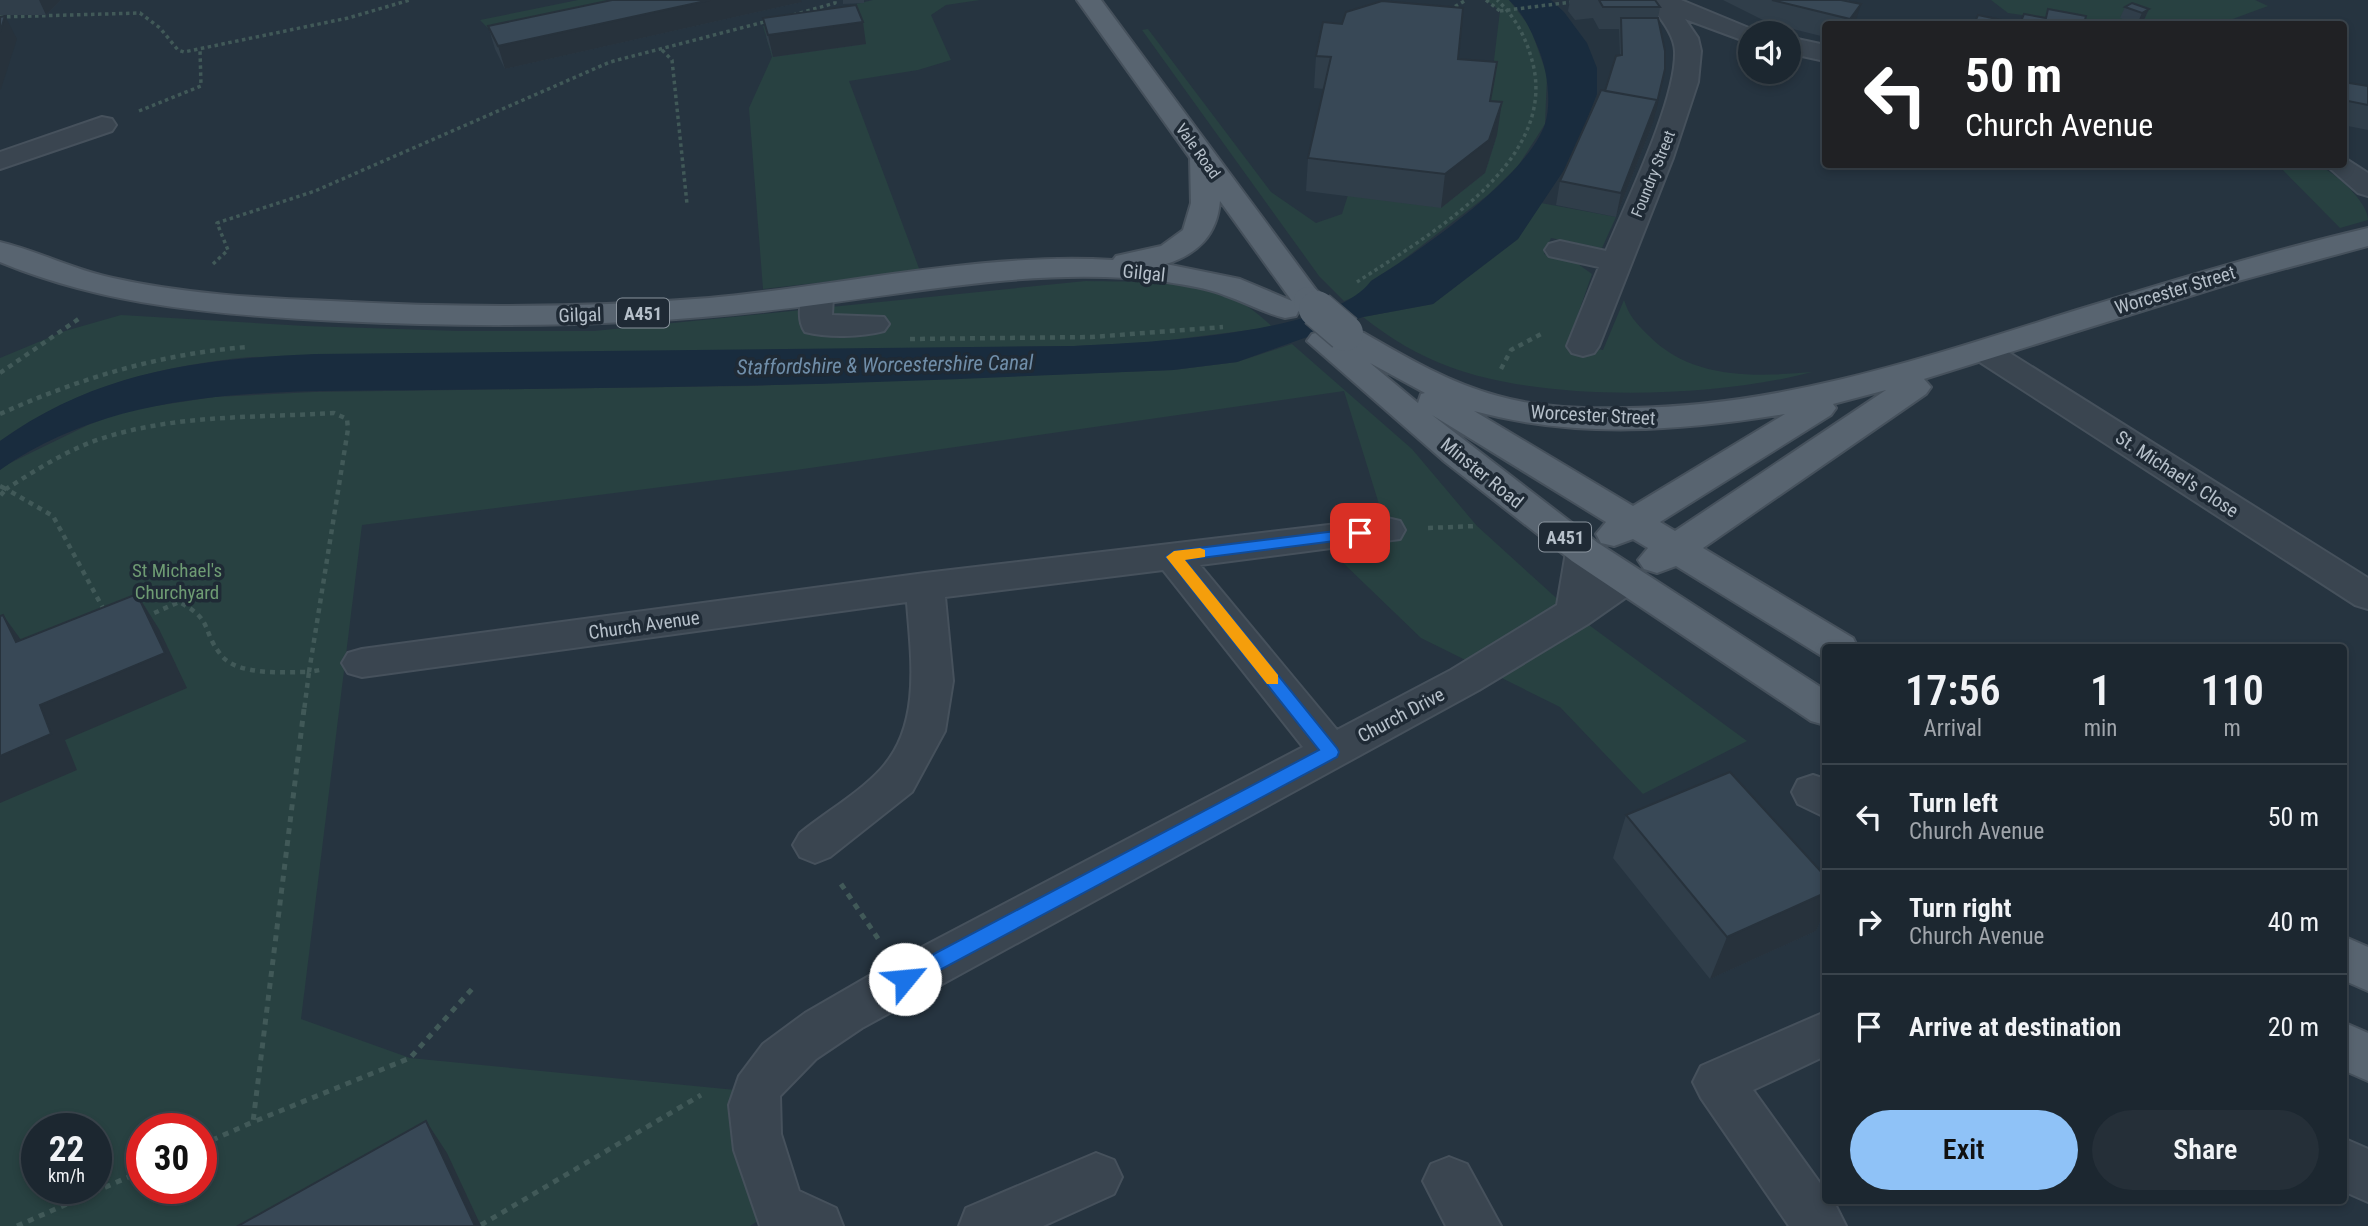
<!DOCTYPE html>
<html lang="en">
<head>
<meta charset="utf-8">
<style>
  body { margin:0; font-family:"Roboto Condensed",sans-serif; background:#252f38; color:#f1f3f6; height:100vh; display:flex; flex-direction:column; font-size:26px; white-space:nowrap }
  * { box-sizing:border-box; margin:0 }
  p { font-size:23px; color:#a0a5ab }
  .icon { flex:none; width:38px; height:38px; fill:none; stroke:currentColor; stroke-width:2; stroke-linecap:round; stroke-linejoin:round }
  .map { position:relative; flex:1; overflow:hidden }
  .drawer { position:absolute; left:1822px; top:644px; width:525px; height:560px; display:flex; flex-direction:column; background:#1c2730; border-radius:7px; box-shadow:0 4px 10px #0003,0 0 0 2px #3a444c }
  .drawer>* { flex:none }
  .guide { position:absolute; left:1822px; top:21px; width:525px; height:147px; border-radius:7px; box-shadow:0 4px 10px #0003,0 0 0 2px #3a444c; background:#202124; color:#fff; overflow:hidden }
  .controls { position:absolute; left:1738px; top:21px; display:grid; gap:14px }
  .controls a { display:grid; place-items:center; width:63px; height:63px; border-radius:50%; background:#1c2730; box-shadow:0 4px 10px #0003,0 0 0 2px #3a444c; font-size:35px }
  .speed { position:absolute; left:21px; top:1113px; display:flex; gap:14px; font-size:35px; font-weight:700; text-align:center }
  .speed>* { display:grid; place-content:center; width:91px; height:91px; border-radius:50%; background:#1c2730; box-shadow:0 4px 10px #0003,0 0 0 2px #3a444c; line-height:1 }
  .speed small { font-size:18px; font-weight:400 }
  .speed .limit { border:10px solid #d22; background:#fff; color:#111 }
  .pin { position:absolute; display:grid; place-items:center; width:60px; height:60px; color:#fff; margin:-30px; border-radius:14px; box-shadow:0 4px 10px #0006 }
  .me { position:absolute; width:77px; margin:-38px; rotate:62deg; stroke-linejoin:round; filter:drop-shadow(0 0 5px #0008) }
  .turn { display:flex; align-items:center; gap:24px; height:147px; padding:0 28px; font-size:32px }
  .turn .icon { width:91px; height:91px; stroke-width:2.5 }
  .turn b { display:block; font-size:49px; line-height:60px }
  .eta { display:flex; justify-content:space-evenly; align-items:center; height:119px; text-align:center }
  .eta b { font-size:42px; font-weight:600; line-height:49px }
  .button { display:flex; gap:14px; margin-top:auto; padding:14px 28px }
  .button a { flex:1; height:80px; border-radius:42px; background:#8fc2f7; color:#111; font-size:28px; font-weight:600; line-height:80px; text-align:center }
  .button a+a { background:#252f38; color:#f1f3f6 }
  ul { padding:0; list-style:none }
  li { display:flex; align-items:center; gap:21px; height:105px; padding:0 28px; border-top:2px solid #3a444c }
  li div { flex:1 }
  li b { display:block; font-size:26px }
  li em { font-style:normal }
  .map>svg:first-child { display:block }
</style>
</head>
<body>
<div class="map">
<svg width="2368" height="1226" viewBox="0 0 2368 1226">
  <rect width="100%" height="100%" fill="#263440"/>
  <path fill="#284141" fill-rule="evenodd" d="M578,0H708L504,45L480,20Z
    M873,0H980L946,5L931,15L951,60L918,70L849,81L920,271L763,289L749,108L772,57L763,26Z
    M1486,0H1509L1530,27L1547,75L1545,124L1518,166L1488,195L1399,263L1371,281L1360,295L1344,301L1319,276L1142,30L1148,29L1271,192L1316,223L1342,214L1348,195L1485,133L1500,11Z
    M1991,0H2255L2268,6L2219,24H2083L2008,13Z
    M2278,165C2289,164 2301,163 2312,164C2331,167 2368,201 2368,220L2340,228Z
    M1541,203L1616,217L1602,248L1551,238L1544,254L1578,264L1592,274L1568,343L1603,350L1624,300C1629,316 1636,323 1648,335C1692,380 1755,377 1812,372C1714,398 1546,403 1450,367C1417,355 1390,338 1363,317L1433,304L1518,239Z
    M1086,281C1134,282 1193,280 1238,301C1251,307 1262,318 1273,327L1146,343L1074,346L250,357C158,366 76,387 0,441V358L65,331L121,315L306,326L459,331H594Z
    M1292,344L1412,449L1477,526L1574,614L1747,741L1643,794L1560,707L1421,638L1339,559L1387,530L1344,391L796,470L362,525L301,1019L410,1058L756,1092L778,1208L750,1226H0V470L6,465L88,425L129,410L214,397L314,392L750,386L1173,370L1237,362ZM37,1129H96V1188H37ZM142,1129H201V1188H142Z"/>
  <path fill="#192c3e" d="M1509,0H1551L1564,12L1587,43L1597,68V94L1572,158L1518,239L1433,304L1363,317L1237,362L1173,370C1022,376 870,384 719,386C622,388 524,389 427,390C282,392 124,383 0,470V441C98,371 198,359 315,354L1074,346C1141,343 1331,335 1371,281C1420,251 1526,178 1545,124C1552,102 1547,70 1539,50C1531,31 1524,14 1509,0Z"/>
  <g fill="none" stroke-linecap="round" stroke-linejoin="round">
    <defs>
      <path id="minor" d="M1647,0H1681L1761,33H1750V43L1685,19L1698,38L1701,51L1698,82L1673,158L1599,346L1594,353L1583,356L1572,353L1567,346L1599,267L1549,256L1545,250L1549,244L1560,241L1606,251C1626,203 1677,99 1675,51C1674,32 1657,15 1647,0Z
        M1788,37L1825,45V61L1788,53Z
        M102,117L112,119L116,125L112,131L0,169V152Z
        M2343,157L2368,173V196L2358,193L2325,164H2343Z
        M817,287L828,289L833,296L832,315L884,317L889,324L884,331C861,337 828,338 805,332C797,321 799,300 806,289Z
        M1986,342L1997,345L2368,578V609L2355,605L1975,359L1970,352L1975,345Z
        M1387,518L1400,521L1405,530L1400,539L1200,565L1337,730L1451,670L1557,605L1566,552L1572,543L1585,539L1598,543L1604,552L1599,578L1625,567L1638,571L1644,580L1638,589L1588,624L1479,690L862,1028L816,1059L780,1096L781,1134L799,1191L836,1208L843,1226H760L734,1150L729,1105L739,1076L763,1044L805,1013L888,965L1303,747L1163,570L945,597L953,681L945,731L912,792L830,857L815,863L800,857L793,845L800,833C826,812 859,793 881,769C922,725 911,656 907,602L362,677L348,673L342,663L348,653L362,649L925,573Z
        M1813,775L1825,779V817L1798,804L1792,792L1798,780Z
        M1825,1012V1056L1753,1090L1825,1190V1200H1833L1846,1226H1789L1701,1098L1693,1082L1701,1066Z
        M2343,1138L2368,1149V1202L2343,1191Z
        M1096,1153L1114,1160L1122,1177L1114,1194L1043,1226H959L966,1208Z
        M1449,1157L1467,1164L1501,1226H1446L1423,1181L1431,1164Z"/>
      <path id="major" d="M1077,0H1101L1319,294L1324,301L1319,308L1300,309L1296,316L1285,318C1264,313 1245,302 1224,295C1207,288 1185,285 1167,282C1033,264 896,297 764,311C623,327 481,328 339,321C224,315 108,307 0,262V242C38,251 74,270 113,278C184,294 258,298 331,301C457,308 583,308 709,298C842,286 979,252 1113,260L1116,256L1161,246L1183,230L1191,203L1190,158ZM1220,201L1292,301L1240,279L1166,264C1198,254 1217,235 1220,201Z
        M2368,228V246L2238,281L1924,379L1931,387L1926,394L1703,548L1853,638L1858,648H1825V658L1676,566L1657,573L1644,569L1638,560L1648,548L1633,539L1614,546L1601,543L1596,534L1606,522L1432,415L1598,543L1825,690V725L1811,721L1572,561L1445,462L1307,341L1312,334L1323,331L1339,338L1342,333L1353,330L1364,333C1407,358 1450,383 1498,396C1540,408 1586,409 1630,408C1786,406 1930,356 2077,310C2174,280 2270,251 2368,228ZM1370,363L1425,393L1421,394L1418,403ZM1886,390L1675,531L1660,522L1831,415L1836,408L1833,404ZM1474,411C1576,439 1682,431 1785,414L1633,506Z
        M2343,936L2368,947V991L2343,980Z
        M2343,1022L2368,1033V1081L2343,1070Z"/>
    </defs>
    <use href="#minor" stroke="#46515c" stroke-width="4"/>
    <use href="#major" stroke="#46515c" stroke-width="4"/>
    <path stroke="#415958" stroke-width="3.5" stroke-dasharray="3.5 3.5" stroke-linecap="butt" d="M1486,0L1500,11
      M1449,10L1466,0
      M793,15L835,3V0
      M0,17L140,13L160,28L178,50L184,52L348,18L410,0
      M662,50L672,60L687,204
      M139,111L201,86L200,50
      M213,264L228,250L217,223L315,191L610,62L768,21
      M1357,282C1427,236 1557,164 1533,64C1527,40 1516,17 1497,0"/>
    <path stroke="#415958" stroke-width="4.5" stroke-dasharray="5 5" stroke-linecap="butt" d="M910,339L1092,337L1223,327
      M1501,369L1511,350L1543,333
      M0,373L80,318
      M0,414C80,378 160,354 247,347
      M0,486L6,489L0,496
      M1428,528L1477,526
      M104,610L53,516L6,489C36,470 67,450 100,439C175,414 257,418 334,413L347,419L348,429L309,672L320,670
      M145,617L179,602C214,620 201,630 221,655C237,676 285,672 309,672L304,711"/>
    <path stroke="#415958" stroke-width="5" stroke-dasharray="6 6" stroke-linecap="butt" d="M304,709L253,1122L410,1058L472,989
      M841,884L879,940
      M201,1145L253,1122
      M481,1225L701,1095
      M17,1226L142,1171"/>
    <use href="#minor" fill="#3a4550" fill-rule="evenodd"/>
    <use href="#major" fill="#586470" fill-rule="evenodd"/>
    <defs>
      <path id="major-bridge-far1" d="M1308,301L1319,311"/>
      <path id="major-bridge" d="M1317,309L1345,333"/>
    </defs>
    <use href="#major-bridge-far1" stroke="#46515c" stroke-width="31" stroke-linecap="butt"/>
    <use href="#major-bridge" stroke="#46515c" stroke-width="39" stroke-linecap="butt"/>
    <path stroke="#415958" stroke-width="3.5" stroke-dasharray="3.5 3.5" stroke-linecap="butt" d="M1500,11L1572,2"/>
    <use href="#major-bridge-far1" stroke="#586470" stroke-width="28"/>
    <use href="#major-bridge" stroke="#586470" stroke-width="36"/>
  </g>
  <path fill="#303e4a" d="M0,0H61L46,15H0Z
    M843,0H864V3L843,4Z
    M1570,0H1655L1660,7L1658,18L1653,123L1616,217L1556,205L1560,181L1605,91L1620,55L1619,29H1599L1593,18L1575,20L1568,11Z
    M1723,0H1849L1848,2L1855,24H1825V37L1769,23Z
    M802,2L505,69L495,49L488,26Z
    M2125,7L2149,9L2144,20L2137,24L2120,18Z
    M763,18L866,44L773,57L767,40Z
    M1316,56L1458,59L1491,101L1497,135L1485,173L1441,208L1306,191L1308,158L1324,89L1314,88Z
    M2343,82L2368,86V130L2343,125Z
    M1626,815L1825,876V911L1816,931L1710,979L1613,858Z"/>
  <path fill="#27323c" d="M39,0H61L46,15Z
    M710,0H801L802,2L505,69L498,46Z
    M1861,4L1855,24H1849L1850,19Z
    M2149,9L2144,20L2137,24L2142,13Z
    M5,16L17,39L1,89L0,90V32Z
    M863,22L866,44L773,57L768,35Z
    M1665,69L1653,123L1616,217L1621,193L1657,100Z
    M1502,102L1497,135L1485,173L1441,208L1445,174Z
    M137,594L159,629L187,688L65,740L77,770L0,803V756L40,705Z
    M3,615L29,651L16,642Z
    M1825,893V911L1816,931L1710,979L1727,937Z
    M426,1121L447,1153L481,1226H475Z"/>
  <path fill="#384856" stroke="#27323c" stroke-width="2" d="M612,0H710L498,46L488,26Z
    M1599,0H1655L1660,7H1603Z
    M1772,0H1841L1861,4L1850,19Z
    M1382,1L1463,8L1458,59L1497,62L1490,101L1502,102L1489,140L1445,174L1308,158L1331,57L1316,56L1323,22L1342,24L1346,12Z
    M2132,3L2149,9L2142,13L2125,7Z
    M856,5L863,22L768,35L763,18Z
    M2048,9L2086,16L2084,24H2020L2024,14L2046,18Z
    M1978,15L2011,22L2010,24H1974Z
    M5,16L0,32V17Z
    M1621,18H1658L1665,51V69L1655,111L1657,100L1605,91L1616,56L1622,55Z
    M2343,82L2368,86V105L2343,100Z
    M1601,90L1657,100L1621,193L1560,181Z
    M137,594L165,653L40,705L51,734L0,756V616L3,615L16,642Z
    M1730,772L1825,876V893L1727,937L1626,815Z
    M426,1121L475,1226H238Z"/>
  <path fill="#1a73e8" stroke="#114b97" stroke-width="2" d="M1360,528L1366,530V537L1185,560L1337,748L1339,752L1337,757L912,985H898L896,979L898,973L1319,750L1166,557L1174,551Z"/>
  <path fill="#f59e0b" d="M1200,548L1205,550V557L1185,560L1278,675V684H1267L1166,557L1174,551Z"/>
  <g text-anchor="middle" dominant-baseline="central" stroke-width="7" stroke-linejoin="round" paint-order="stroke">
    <g font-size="16" fill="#b6c0ca" stroke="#1f2a35">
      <text transform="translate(1198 151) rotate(54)">Vale Road</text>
      <text transform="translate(1653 174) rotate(-68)">Foundry Street</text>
    </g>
    <g fill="#1f2a35" stroke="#89939d" stroke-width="2">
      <rect x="617" y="298.5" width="52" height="29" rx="5"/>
      <rect x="1539" y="522.5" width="52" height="29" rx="5"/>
    </g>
    <g font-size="18" font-weight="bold" fill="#b6c0ca">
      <text x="643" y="313">A451</text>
      <text x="1565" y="537">A451</text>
    </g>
    <g font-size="19" fill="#b6c0ca" stroke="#1f2a35">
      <text transform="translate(1144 273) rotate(6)">Gilgal</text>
      <text transform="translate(2175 290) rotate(-17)">Worcester Street</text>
      <text transform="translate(580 315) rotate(-2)">Gilgal</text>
      <text transform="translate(1593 415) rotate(3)">Worcester Street</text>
      <text transform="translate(1482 473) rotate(39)">Minster Road</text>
      <text transform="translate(2177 474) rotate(33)">St. Michael's Close</text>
      <text transform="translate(644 625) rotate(-8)">Church Avenue</text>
      <text transform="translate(1401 715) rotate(-28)">Church Drive</text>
    </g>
    <g font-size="19" fill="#6e9b73" stroke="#1f2a35">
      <text x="177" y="570">St Michael's<tspan x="177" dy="22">Churchyard</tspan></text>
    </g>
    <g font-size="21" font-style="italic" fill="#708ea9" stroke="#1f2a35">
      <text transform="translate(885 365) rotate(-1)">Staffordshire &amp; Worcestershire Canal</text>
    </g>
  </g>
</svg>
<div class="controls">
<a><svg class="icon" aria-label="sound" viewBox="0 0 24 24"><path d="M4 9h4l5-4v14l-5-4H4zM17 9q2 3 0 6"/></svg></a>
</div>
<div class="speed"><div>22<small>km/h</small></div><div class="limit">30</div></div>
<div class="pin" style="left:1360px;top:533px;background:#d93025"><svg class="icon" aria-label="arrive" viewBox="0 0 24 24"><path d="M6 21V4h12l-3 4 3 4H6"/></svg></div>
<svg class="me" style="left:905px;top:979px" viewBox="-20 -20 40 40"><circle r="19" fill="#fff"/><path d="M0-13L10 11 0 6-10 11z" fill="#1a73e8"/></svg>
<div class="guide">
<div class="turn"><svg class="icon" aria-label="left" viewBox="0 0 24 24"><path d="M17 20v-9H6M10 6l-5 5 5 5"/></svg><div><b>50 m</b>Church Avenue</div></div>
</div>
<section class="drawer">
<div class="eta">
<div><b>17:56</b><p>Arrival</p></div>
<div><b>1</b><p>min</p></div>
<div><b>110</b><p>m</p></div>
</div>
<ul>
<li><svg class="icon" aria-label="left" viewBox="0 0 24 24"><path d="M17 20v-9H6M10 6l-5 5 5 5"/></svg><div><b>Turn left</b><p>Church Avenue</p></div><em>50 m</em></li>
<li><svg class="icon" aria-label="right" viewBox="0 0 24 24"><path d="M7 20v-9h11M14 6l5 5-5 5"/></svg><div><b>Turn right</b><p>Church Avenue</p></div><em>40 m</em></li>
<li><svg class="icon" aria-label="arrive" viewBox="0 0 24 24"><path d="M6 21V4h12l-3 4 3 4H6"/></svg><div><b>Arrive at destination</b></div><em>20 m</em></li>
</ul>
<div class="button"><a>Exit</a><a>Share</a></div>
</section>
</div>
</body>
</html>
